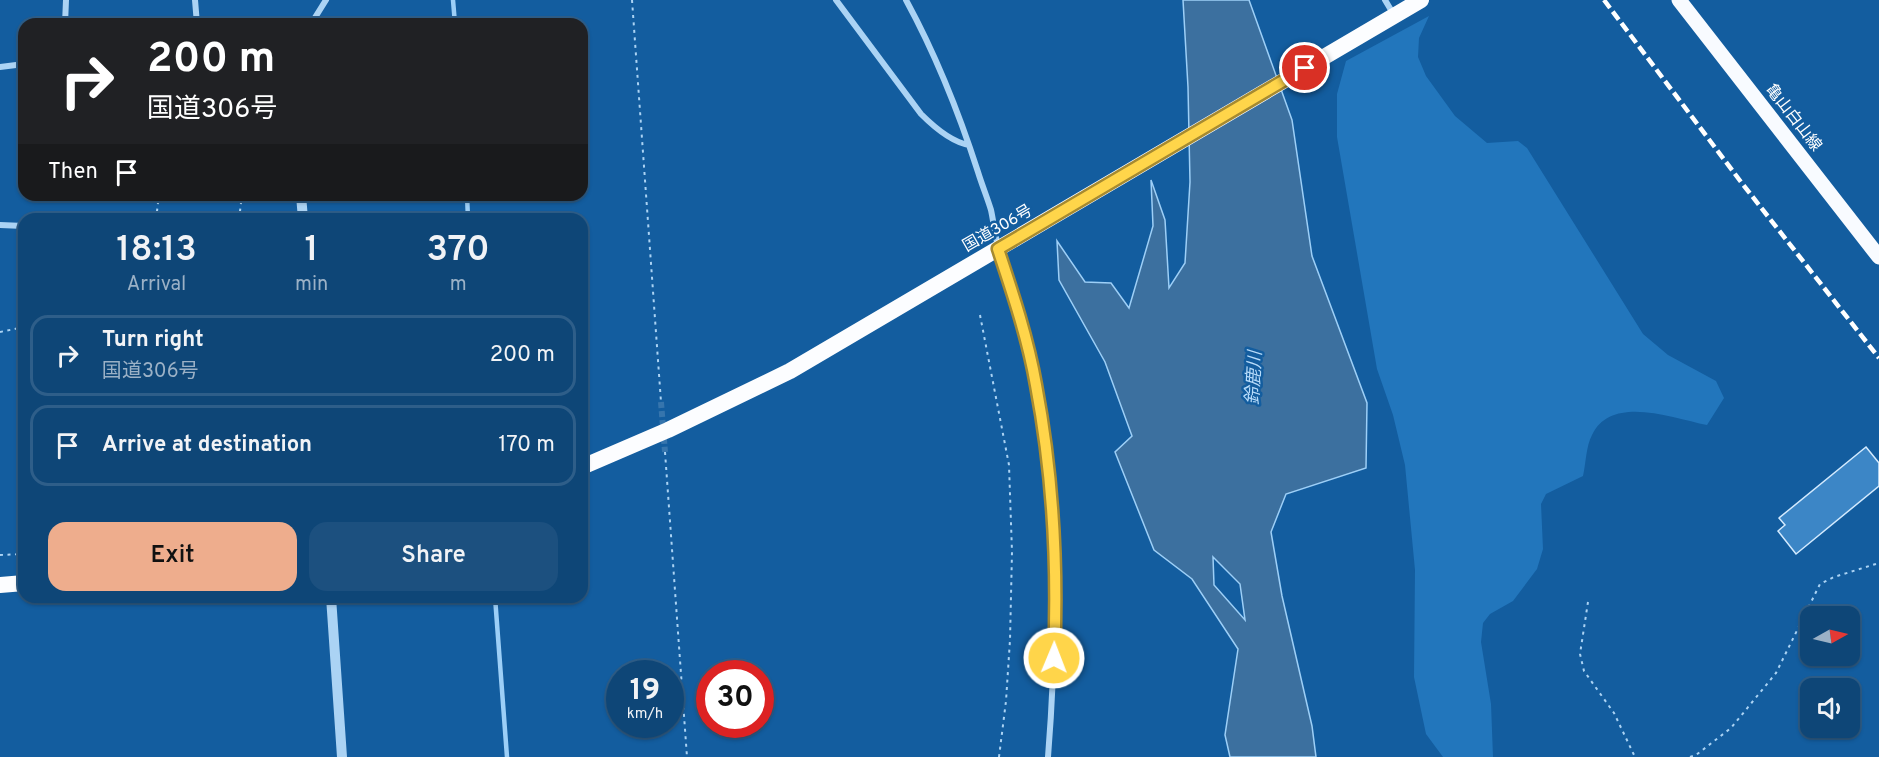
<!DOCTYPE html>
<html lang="en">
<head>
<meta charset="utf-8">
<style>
  body { margin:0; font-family:Overpass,"Noto Sans JP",sans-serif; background:#1c507f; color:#f1f3f6; height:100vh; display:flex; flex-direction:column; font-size:22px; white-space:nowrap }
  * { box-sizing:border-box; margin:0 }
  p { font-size:20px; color:#9bb1c6 }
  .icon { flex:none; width:33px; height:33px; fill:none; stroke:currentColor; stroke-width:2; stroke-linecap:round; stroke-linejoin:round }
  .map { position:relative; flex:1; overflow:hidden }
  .panel { position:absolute; left:18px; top:213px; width:570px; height:390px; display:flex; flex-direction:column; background:#0e4677; border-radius:18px; box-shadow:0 2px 4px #0004,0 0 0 2px #2e5e89 }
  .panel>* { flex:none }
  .hud { position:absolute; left:18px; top:18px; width:570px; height:183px; border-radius:18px; box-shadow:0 2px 4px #0004,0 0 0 2px #2e5e89; background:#202124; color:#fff; overflow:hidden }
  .needle { width:39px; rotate:82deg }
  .tools { position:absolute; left:1800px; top:606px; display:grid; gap:12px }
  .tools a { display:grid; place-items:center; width:60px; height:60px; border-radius:12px; background:#0e4677; box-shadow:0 2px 4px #0004,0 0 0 2px #2e5e89; font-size:30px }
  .speed { position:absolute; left:606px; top:660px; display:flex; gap:12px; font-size:30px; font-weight:700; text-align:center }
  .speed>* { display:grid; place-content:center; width:78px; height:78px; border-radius:50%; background:#0e4677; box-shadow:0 2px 4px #0004,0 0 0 2px #2e5e89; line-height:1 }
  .speed small { font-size:15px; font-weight:400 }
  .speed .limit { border:9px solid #d22; background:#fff; color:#111 }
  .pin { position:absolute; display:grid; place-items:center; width:51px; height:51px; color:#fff; margin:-26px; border:3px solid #fff; border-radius:50%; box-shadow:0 2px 6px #0007 }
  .me { position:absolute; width:66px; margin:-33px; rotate:1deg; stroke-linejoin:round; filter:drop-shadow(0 0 4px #0008) }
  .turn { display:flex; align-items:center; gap:21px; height:126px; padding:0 30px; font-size:27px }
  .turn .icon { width:78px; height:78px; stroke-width:2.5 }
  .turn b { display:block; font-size:42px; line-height:51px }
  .then { display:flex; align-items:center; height:57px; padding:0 30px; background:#0003; gap:12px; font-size:22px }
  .eta { display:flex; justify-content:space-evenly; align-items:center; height:102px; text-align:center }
  .eta b { font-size:36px; font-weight:600; line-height:42px }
  .cta { display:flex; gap:12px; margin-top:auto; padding:12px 30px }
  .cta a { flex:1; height:69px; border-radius:18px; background:#eead8d; color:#111; font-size:24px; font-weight:600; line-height:69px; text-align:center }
  .cta a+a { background:#1c507f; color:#f1f3f6 }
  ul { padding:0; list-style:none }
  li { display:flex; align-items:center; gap:18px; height:81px; margin:0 12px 9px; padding:0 18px; border:3px solid #2e5e89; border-radius:18px }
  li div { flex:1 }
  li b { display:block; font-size:22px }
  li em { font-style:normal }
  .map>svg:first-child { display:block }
</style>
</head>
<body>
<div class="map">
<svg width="1879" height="757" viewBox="0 0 1879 757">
  <rect width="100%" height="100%" fill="#135d9f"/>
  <path fill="#2276bc" d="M1429,16L1419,38L1418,57L1426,76L1455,116L1487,143L1518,141L1527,148L1643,334L1668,355L1716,381L1724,398L1707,425C1673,418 1611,394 1592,435C1586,446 1586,463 1583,476L1546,494L1541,504L1543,549L1537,569L1513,601L1490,614L1483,623L1481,642L1491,704L1493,757H1443L1426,734L1414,677L1415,570L1405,465L1393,415L1377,369L1337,137V94L1346,61Z"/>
  <path fill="#3c709f" stroke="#9dcff7" stroke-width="1.5" fill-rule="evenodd" d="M1183,0H1249L1292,120L1312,256L1367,403L1366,468L1286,494L1271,532L1282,596L1312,726L1316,757H1230L1225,735L1238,649L1192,579L1154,550L1115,452L1132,436L1105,362L1059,280L1057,241L1085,282L1111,283L1129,308L1153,226L1151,180L1165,220L1169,288L1185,263L1190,182L1188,87ZM1213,557L1240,584L1245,620L1214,585Z"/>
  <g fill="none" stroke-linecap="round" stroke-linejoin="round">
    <path stroke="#9dcff7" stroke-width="4.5" d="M453,0L455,24
      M467,195L468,219
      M495,597L507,757"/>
  </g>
  <path fill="#3c86c6" stroke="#d3eafe" stroke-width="1.5" d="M1866,447L1879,463V486L1796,554L1778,531L1785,525L1779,518Z"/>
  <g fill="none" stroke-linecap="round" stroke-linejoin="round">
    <path stroke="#3675ad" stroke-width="6" stroke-dasharray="6 3" stroke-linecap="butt" d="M661,402L665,452"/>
    <path stroke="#abd3f4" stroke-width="2" stroke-dasharray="3 4.5" stroke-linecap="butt" d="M632,0L661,402
      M156,219L159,195
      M239,219L242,195
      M980,315L1009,465L1012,552L1010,640L1006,701L999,757
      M23,327L24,349
      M0,332L24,327
      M665,452L687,757
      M0,555L24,554
      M1588,602L1580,654L1584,671L1614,713L1635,757
      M1690,757L1696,755L1731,728L1776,673L1820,584L1834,577L1879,563"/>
    <path stroke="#abd3f4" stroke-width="6" d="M195,0L197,24
      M836,0L921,114C934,127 951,142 969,145
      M906,0C936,55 959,113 978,172C982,185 987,197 991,210C994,224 995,237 999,250C1012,296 1029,340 1037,386C1058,509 1058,633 1048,757
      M1385,0L1394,15
      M65,24L66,0
      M311,24L326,0
      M0,67L24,64
      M0,225L24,226"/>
    <path stroke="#abd3f4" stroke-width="10" d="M301,195L303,219
      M331,597L342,757"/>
    <path stroke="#f8fbff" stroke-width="15" d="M1679,0L1879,257"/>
    <path stroke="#fcfdff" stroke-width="16" d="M582,467L668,430L790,371L1421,0
      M0,585L24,583"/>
    <path stroke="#fff" stroke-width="4.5" stroke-dasharray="10 4.5" stroke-linecap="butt" d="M1604,0L1741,182L1879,358"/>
  </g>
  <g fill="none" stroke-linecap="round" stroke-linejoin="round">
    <defs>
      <path id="route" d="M1054,658C1058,568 1053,475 1036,385C1028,339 1013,294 998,249L1305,68"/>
    </defs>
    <use href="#route" stroke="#a68a30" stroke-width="15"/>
    <use href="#route" stroke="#ffd54a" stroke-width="10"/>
  </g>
  <g text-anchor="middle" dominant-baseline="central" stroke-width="5" stroke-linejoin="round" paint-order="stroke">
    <g font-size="16" fill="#fff" stroke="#135d9f">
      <text transform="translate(1793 118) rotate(52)">亀山白山線</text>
      <text transform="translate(998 229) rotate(-30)">国道306号</text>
    </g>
    <g font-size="18" font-style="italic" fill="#b8dcfa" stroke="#135d9f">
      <text transform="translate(1255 378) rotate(-87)">鈴鹿川</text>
    </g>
  </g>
</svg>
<div class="tools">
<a><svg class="needle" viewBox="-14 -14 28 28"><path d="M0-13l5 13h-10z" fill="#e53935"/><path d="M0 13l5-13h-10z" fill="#9bb1c6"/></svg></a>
<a><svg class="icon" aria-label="sound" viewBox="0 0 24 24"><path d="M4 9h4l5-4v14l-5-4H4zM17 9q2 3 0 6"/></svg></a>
</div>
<div class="speed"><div>19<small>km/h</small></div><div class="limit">30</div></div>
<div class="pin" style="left:1305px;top:68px;background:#d93025"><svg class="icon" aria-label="arrive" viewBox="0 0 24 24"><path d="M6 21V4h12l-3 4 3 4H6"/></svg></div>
<svg class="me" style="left:1054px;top:658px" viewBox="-20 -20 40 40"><circle r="17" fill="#ffd54a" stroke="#fff" stroke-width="3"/><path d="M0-11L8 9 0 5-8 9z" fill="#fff"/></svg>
<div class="hud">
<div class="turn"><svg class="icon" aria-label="right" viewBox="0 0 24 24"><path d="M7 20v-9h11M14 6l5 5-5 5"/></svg><div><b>200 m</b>国道306号</div></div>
<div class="then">Then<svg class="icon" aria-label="arrive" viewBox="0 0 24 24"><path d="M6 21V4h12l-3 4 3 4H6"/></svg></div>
</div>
<section class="panel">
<div class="eta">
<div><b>18:13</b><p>Arrival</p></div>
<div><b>1</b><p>min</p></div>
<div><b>370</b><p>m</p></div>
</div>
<ul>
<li><svg class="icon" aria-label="right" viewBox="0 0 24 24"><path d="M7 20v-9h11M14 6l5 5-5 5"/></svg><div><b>Turn right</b><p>国道306号</p></div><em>200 m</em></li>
<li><svg class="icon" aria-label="arrive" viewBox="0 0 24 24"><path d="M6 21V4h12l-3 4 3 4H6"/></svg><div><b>Arrive at destination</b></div><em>170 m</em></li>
</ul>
<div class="cta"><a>Exit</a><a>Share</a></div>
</section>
</div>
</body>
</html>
